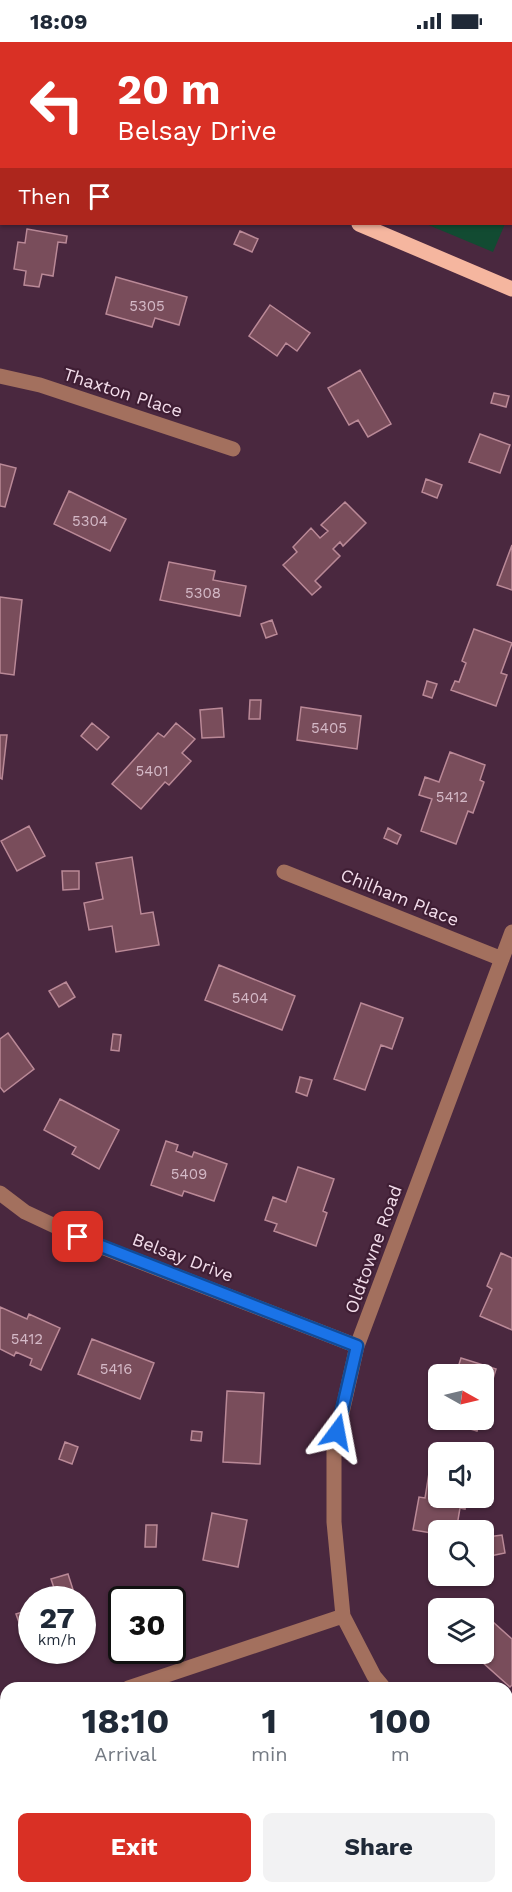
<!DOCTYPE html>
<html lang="en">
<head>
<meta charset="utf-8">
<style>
  body { margin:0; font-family:"Work Sans",sans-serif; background:#f2f2f3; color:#1f2937; height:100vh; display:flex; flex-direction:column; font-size:22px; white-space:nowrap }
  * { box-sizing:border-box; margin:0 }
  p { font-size:20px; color:#747a83 }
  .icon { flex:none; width:33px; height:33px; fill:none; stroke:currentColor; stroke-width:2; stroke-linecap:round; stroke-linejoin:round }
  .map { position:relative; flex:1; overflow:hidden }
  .details { position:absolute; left:0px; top:1640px; width:513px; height:212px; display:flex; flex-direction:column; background:#fff; border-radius:18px 18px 0 0; box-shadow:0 2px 4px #0004 }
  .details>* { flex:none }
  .top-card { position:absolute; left:0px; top:0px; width:513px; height:183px; box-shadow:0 2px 4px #0004; background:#d93025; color:#fff; overflow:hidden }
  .needle { width:39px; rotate:98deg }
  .controls { position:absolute; left:428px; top:1322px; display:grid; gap:12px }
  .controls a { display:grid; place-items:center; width:66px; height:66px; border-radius:9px; background:#fff; box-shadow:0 2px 4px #0004; font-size:30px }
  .speed { position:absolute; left:18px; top:1544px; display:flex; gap:12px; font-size:30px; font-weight:700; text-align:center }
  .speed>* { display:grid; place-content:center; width:78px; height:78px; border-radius:50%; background:#fff; box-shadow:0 2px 4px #0004; line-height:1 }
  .speed small { font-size:15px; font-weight:400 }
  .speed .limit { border:3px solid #111; border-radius:9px; background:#fff; color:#111 }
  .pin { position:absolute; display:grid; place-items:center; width:51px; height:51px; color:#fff; margin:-26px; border-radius:12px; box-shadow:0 3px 9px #0006 }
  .me { position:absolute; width:66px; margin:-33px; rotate:13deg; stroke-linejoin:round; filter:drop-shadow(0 0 4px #0008) }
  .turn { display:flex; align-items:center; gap:21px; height:126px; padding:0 18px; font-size:27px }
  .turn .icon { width:78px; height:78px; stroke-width:2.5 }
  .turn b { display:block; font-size:42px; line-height:51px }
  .then { display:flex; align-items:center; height:57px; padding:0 18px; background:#0003; gap:12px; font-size:22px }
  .eta { display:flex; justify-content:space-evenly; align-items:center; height:102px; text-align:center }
  .eta b { font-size:36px; font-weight:700; line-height:42px }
  .primary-button { display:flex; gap:12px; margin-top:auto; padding:12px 18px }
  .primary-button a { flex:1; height:69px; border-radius:9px; background:#d93025; color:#fff; font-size:24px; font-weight:700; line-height:69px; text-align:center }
  .primary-button a+a { background:#f2f2f3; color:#1f2937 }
  .status { display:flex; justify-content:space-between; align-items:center; height:42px; padding:0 30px; background:#fff; direction:ltr }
  .status svg { height:16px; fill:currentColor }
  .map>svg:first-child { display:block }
</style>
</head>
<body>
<div class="status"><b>18:09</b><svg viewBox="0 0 49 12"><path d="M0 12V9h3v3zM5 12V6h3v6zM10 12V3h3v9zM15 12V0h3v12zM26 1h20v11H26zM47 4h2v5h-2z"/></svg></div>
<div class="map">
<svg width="512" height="1850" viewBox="0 0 512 1850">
  <rect width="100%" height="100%" fill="#4a283f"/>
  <path fill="#124b32" d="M426,182H505L493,210Z"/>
  <path fill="#794d5b" stroke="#ba8997" stroke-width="1.5" d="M27,187L67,194L66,201L58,200L53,234L42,232L39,245L24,243L26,229L14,227L18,200L25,201Z
    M240,189L258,197L252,210L234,202Z
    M116,235L187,255L179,283L155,276L152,285L106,272Z
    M270,263L310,291L297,309L286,301L277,314L249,294Z
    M360,328L391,382L368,395L358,378L349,383L328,346Z
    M494,351L509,354L506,365L491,361Z
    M480,392L510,403L500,431L469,420Z
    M0,422L16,426L5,465L0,464Z
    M426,437L442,443L437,456L422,450Z
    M69,449L126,477L110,509L54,482Z
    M345,460L366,481L343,504L340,500L333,507L340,514L315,539L321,545L312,553L283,523L297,510L293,505L311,486L320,496L328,489L321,483Z
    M512,503V548L497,543Z
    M169,520L215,529L213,538L246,544L240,574L160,558Z
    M0,555L22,558L14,633L0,631Z
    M272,578L277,592L266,596L261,582Z
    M474,587L512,601L501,631L507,633L496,664L451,648L455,639L459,640L466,621L462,619Z
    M427,639L437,642L432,656L423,653Z
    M250,658H261L260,677H249Z
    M301,665L361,674L357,707L297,698Z
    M222,666L224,695L202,696L200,668Z
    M92,681L109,695L97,708L81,694Z
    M176,681L195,697L182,711L191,719L169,743L165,740L141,767L112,742L158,691L164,695Z
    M0,693H7L2,737L0,736Z
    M450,710L485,723L480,738L484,740L473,771L468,769L456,802L421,789L432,757L419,753L425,735L439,740Z
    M29,784L45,814L17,829L1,799Z
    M388,786L401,793L397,802L384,796Z
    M132,815L141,872L153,870L159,903L116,910L112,884L89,888L84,861L103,857L96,821Z
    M62,829H79V847L63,848Z
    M219,923L295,954L282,988L205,958Z
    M66,940L75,955L59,965L49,949Z
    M361,961L403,976L392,1007L381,1003L365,1048L334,1037Z
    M8,991L34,1027L4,1050L0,1045V997Z
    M113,992L121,993L119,1009L111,1008Z
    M300,1035L312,1038L307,1054L296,1050Z
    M60,1057L119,1088L99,1127L72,1112L76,1105L44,1088Z
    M166,1099L178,1103L176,1109L192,1115L194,1110L227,1122L214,1159L184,1149L182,1154L151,1143Z
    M298,1125L334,1137L323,1169L327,1171L316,1204L274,1189L277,1182L265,1178L273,1155L286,1160Z
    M501,1211L512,1216V1288L480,1274L492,1247L487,1244Z
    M0,1265L27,1277L29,1272L60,1286L41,1328L30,1323L32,1317L16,1310L14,1314L0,1307Z
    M92,1297L154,1321L140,1357L78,1332Z
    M461,1316L496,1327L483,1370V1332H456Z
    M227,1349L264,1351L260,1422L223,1420Z
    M438,1377H481L477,1389Z
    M192,1389L202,1390L201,1399L191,1398Z
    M65,1400L78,1405L72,1422L59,1417Z
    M430,1425L438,1426V1455H467L465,1467L460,1466L457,1484H461V1488H438V1492L413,1488L419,1455L425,1456Z
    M212,1471L247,1478L238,1525L203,1518Z
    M146,1483H157L156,1505H145Z
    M502,1493L505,1511L490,1514L487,1495Z
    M68,1532L76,1557H47L46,1555L56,1552L51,1537Z
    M32,1567V1595L25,1597L16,1572Z
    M483,1571L512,1597V1643L510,1645L472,1611H483Z
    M349,1845H393L386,1850H343Z"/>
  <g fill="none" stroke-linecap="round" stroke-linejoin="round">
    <path stroke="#a3705e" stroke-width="15" d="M0,334L40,343L233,407
      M284,830L502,917
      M0,1151L25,1170L89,1200L357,1304
      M128,1646L343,1574
      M384,1646L374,1634L343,1574L334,1480V1406L357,1304L512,890
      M0,1688L6,1686
      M507,1755L512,1758"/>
    <path stroke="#f5b69f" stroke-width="15" d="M0,28H2
      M359,182L512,247"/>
  </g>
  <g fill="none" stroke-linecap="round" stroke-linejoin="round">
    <defs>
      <path id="route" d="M78,1195L357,1304L337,1390"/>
    </defs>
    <use href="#route" stroke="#114b97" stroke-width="15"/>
    <use href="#route" stroke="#1a73e8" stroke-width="10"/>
  </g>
  <g text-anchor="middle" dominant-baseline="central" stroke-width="4.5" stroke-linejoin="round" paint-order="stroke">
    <g font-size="15" fill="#d4b9c7">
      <text x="147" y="264">5305</text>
      <text x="90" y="479">5304</text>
      <text x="203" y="551">5308</text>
      <text x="329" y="686">5405</text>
      <text x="152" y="729">5401</text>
      <text x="452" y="755">5412</text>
      <text x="250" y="956">5404</text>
      <text x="189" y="1132">5409</text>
      <text x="27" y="1297">5412</text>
      <text x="116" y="1327">5416</text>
    </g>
    <g font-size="18" fill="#f3ddeb" stroke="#3f1e34">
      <text transform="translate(123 350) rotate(18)">Thaxton Place</text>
      <text transform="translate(400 855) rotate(22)">Chilham Place</text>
      <text transform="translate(373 1207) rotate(-70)">Oldtowne Road</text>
      <text transform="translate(183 1215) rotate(21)">Belsay Drive</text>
    </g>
  </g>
</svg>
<div class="controls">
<a><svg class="needle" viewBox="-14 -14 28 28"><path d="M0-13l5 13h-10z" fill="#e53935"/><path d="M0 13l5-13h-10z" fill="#747a83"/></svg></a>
<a><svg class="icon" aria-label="sound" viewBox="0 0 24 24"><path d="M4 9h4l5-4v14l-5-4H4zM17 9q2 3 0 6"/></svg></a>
<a><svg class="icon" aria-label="search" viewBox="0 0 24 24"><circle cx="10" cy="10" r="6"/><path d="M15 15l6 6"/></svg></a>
<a><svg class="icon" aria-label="layers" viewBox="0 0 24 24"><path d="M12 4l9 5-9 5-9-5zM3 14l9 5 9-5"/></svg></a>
</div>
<div class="speed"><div>27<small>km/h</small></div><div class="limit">30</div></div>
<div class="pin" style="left:78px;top:1195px;background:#d93025"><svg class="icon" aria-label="arrive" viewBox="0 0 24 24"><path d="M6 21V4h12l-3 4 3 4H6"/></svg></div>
<svg class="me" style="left:337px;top:1390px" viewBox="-20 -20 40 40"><path d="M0-17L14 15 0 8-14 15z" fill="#1a73e8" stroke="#fff" stroke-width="4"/></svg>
<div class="top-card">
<div class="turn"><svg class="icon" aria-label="left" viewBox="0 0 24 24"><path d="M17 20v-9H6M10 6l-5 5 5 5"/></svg><div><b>20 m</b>Belsay Drive</div></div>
<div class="then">Then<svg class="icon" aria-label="arrive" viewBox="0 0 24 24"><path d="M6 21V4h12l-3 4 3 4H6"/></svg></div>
</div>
<section class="details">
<div class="eta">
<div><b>18:10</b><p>Arrival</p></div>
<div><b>1</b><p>min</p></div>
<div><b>100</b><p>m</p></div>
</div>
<div class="primary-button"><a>Exit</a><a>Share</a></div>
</section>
</div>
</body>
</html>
